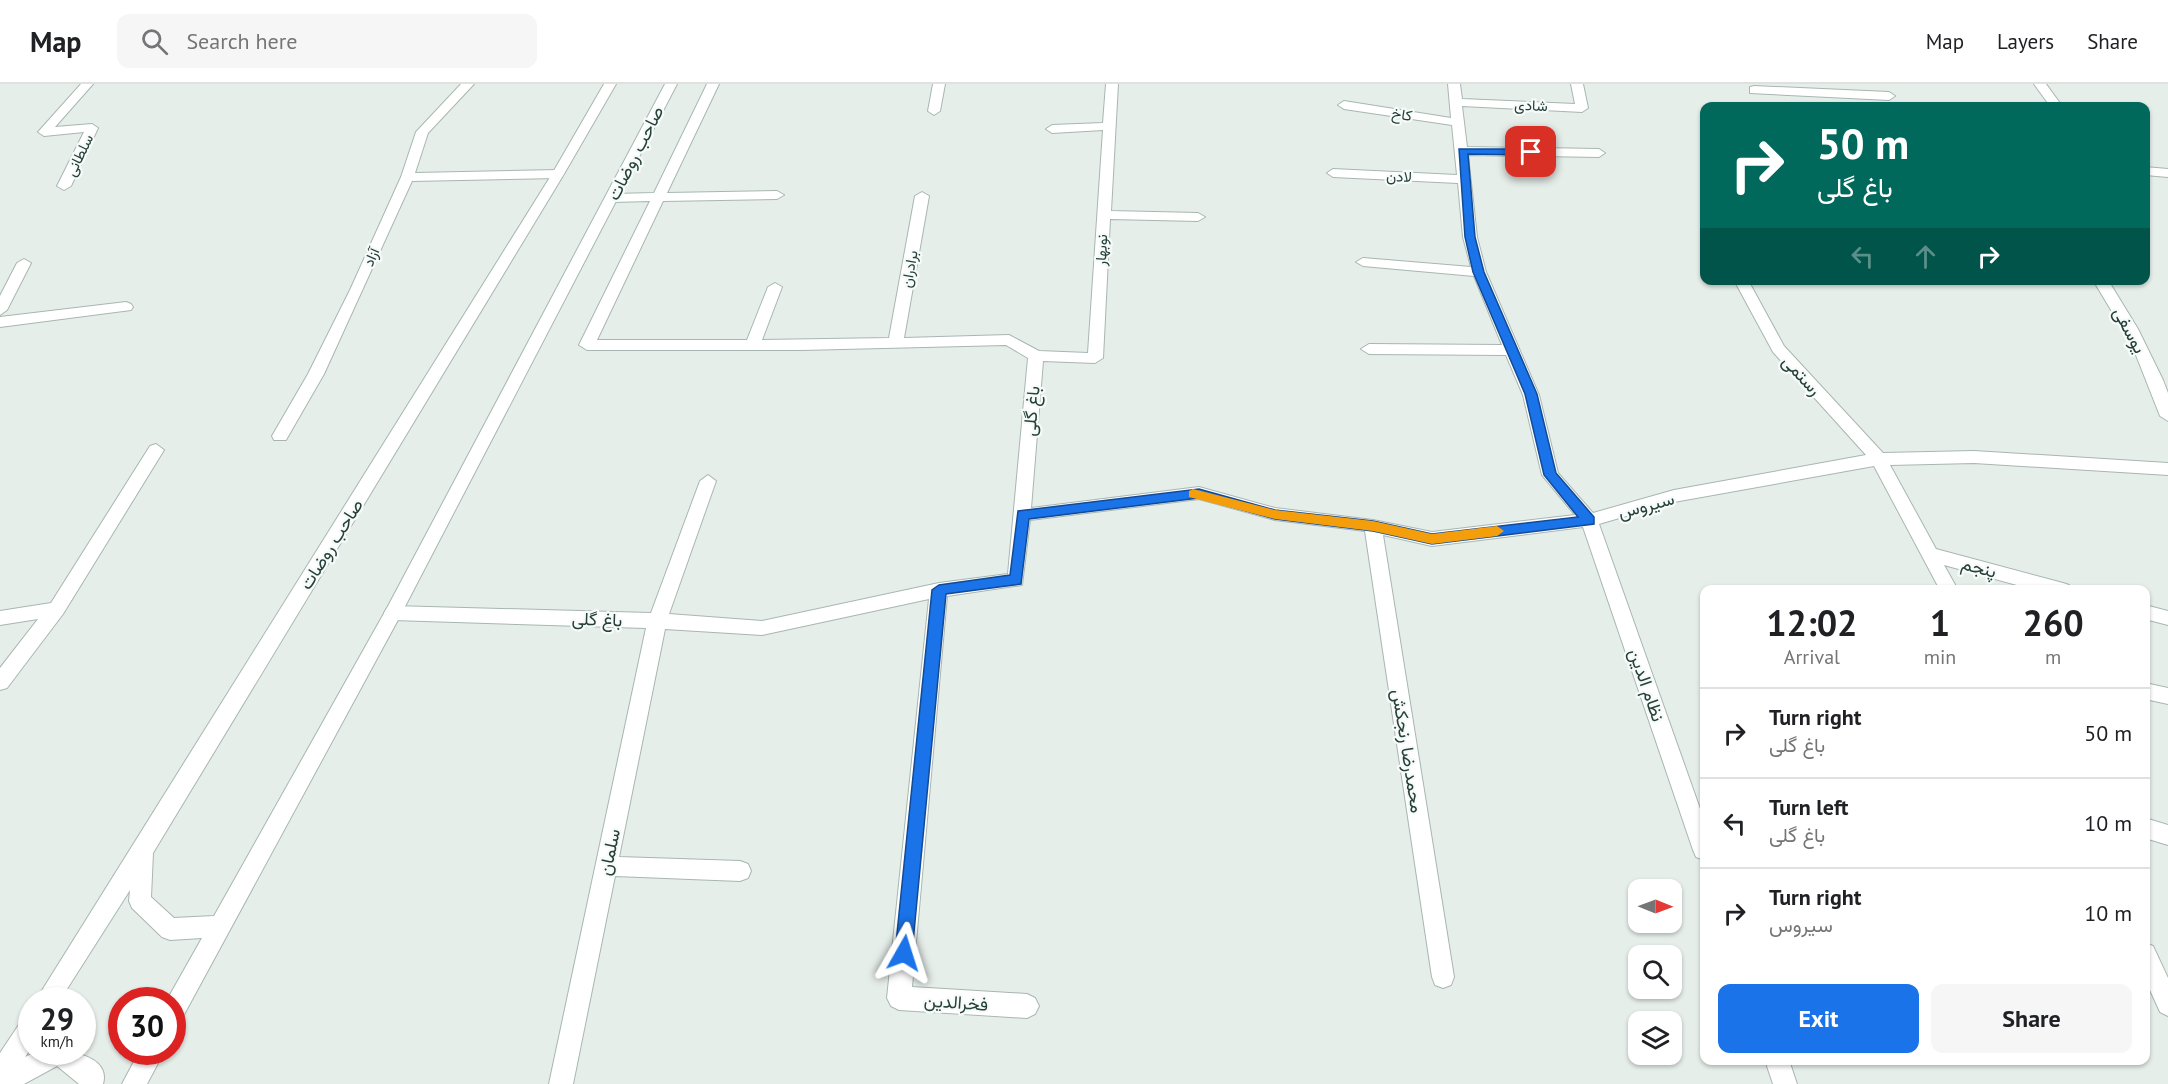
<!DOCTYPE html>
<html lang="en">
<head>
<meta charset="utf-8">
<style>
  body { margin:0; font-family:"PT Sans",Vazirmatn,sans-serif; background:#f6f6f6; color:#202124; height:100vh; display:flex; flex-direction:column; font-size:22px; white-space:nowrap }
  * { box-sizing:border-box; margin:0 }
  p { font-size:20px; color:#757577 }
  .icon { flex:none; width:33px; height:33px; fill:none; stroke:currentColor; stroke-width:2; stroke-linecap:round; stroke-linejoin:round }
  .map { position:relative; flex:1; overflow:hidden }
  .drawer { position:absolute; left:1700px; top:501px; width:450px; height:480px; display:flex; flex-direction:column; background:#fff; border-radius:12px; box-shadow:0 2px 4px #0004 }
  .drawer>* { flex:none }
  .guide { position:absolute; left:1700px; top:18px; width:450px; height:183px; border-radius:12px; box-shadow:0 2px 4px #0004; background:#00695c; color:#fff; overflow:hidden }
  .needle { width:39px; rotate:91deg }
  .controls { position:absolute; left:1628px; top:795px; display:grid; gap:12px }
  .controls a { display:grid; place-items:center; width:54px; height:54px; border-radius:12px; background:#fff; box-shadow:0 2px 4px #0004; font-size:30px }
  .speed { position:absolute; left:18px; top:903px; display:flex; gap:12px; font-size:30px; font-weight:700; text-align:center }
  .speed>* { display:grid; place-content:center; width:78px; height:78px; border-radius:50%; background:#fff; box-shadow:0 2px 4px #0004; line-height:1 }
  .speed small { font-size:15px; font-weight:400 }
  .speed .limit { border:9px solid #d22; background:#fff; color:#111 }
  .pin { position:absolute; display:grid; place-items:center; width:51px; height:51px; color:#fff; margin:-26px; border-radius:12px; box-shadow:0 3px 9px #0006 }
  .me { position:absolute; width:66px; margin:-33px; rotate:6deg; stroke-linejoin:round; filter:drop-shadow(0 0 4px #0008) }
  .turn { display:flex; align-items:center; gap:21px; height:126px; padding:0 18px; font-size:27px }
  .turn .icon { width:78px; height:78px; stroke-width:2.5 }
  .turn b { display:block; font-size:42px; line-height:51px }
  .lanes { display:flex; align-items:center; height:57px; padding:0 18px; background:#0003; justify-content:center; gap:30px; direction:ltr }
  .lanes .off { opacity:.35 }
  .eta { display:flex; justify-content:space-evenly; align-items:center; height:102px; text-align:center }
  .eta b { font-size:36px; font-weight:600; line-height:42px }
  .primary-button { display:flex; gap:12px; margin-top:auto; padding:12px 18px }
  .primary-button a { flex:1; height:69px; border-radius:12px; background:#1a73e8; color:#fff; font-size:24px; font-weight:600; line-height:69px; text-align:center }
  .primary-button a+a { background:#f6f6f6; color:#202124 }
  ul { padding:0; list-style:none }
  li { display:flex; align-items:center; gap:18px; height:90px; padding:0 18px; border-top:2px solid #e0e0e0 }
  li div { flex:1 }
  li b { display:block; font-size:22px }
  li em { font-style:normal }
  header { display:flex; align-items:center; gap:36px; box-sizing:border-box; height:84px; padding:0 30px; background:#fff; border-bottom:2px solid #e0e0e0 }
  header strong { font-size:28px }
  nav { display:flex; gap:33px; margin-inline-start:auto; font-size:21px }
  .search { width:420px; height:54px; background:#f6f6f6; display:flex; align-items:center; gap:15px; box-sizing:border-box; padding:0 21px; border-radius:12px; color:#757577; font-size:22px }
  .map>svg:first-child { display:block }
</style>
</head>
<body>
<header>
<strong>Map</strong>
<div class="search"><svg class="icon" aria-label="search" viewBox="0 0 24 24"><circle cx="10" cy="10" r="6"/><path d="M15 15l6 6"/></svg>Search here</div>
<nav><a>Map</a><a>Layers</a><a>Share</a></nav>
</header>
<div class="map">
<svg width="2168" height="1000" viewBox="0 0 2168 1000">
  <rect width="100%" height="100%" fill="#e6eeea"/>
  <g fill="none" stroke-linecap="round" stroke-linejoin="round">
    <defs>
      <path id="minor" d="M81,0H93L55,43L92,40L98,44L71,102L64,106L57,102L84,48L44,52L38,48Z
        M461,0H474L428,49L415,89L558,86L564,90L558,94L412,97L324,290L286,356H274L272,352L308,290L350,206L401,93L416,48Z
        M707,0H719L667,109L777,107L784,111L777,115L663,117L597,256H747L768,203L775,199L782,203L762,256L889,254L915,112L922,108L929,112L904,254L1009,251L1039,267L1088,269L1103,46L1052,49L1046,45L1052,41L1103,39L1106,0H1118L1111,127L1198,129L1205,133L1198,137L1110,135L1103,274L1095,279L1043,277L1031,424L1199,403L1275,424L1373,436L1432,448L1575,431L1542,391L1523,311L1506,271L1369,270L1361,265L1369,260L1502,261L1474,192L1363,182L1356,178L1363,174L1471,183L1463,153L1458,99L1333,93L1327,89L1333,85L1457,91L1452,41L1344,25L1338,21L1344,17L1451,34L1448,0H1460L1462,15L1575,20L1571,0H1583L1588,24L1582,28L1462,22L1467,63L1599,65L1605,69L1599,73L1468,71L1477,153L1486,188L1539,311L1558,389L1593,429L1674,406L1866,371L1773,268L1734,196H1748L1784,262L1883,369L1974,367L2168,379V391L1974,379L1890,381L1936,465L2063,499L2069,501L2072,506H2035L1944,481L1958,506H1940L1874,382L1674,418L1599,440L1704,736V776L1696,773L1693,766L1583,443L1432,462L1383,451L1454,893L1451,901L1443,904L1435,901L1432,893L1365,447L1275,436L1199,415L1030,436L1022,501L947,512L912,903L1027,910L1035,914L1039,922L1035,930L1027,934L899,926L891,922L887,914L929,515L762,551L665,545L619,773L740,777L748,780L751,787L748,794L740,797L615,792L573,1000H549L646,544L393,536L387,534L384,529L387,524L393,522L651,529L700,397L708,391L716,397L669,530L762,537L939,499L1008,490L1028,274L1006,261L802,266H587L579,261L650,117L612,118L605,114L612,110L654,109Z
        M933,0H945L940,27L934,31L928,27Z
        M2034,0H2046L2062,22H2050Z
        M1754,2L1889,8L1895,12L1889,16L1750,9V3Z
        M2145,83L2168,85V93L2145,91Z
        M24,175L31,179L7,226L0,231V212L17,179Z
        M2093,196H2108L2138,245L2163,296L2168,309V337L2160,332L2132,261Z
        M126,218L131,220L133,223L131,226L0,243V233Z
        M156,360L164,366L63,530L7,604L0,606V584L38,535L0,541V527L51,519L150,362Z
        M2145,521L2168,527V541L2145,535Z
        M2145,599L2168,604V620L2145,615Z
        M2145,734L2168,741V761L2145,754Z
        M2145,859L2153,862L2168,894V932L2160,928L2145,895Z
        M1765,976H1789L1797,1000H1773Z"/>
      <path id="tertiary" d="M604,0H616L564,90L153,769L151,813L174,834L214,832L387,524L665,0H677L399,534L180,938L172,941V916H167L202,854L170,856L162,853L132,824L129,817L130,806L60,916H36L552,90Z
        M32,929V963L25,973C45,962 113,965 103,1000H79L57,982L24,1000H0V969L24,933Z
        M139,968H164L147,1000H122Z"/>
    </defs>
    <use href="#minor" stroke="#a8b6b1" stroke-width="2"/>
    <use href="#tertiary" stroke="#a8b6b1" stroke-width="2"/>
    <use href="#minor" fill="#fff" fill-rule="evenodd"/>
    <use href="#tertiary" fill="#fff" fill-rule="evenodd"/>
  </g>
  <path fill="#1a73e8" stroke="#114b97" stroke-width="1.5" d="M1459,65H1531L1536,68L1531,71L1468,70L1475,153L1484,188L1537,310L1556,389L1594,433V440L1432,460L1373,447L1275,435L1199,414L1029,435L1021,500L946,510L912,869L910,875L904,877L898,875L895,869L932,506L939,501L1010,491L1018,427L1199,405L1275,426L1373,437L1432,450L1578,433L1544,391L1525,310L1473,188L1465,153Z"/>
  <path fill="#f59e0b" d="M1193,405L1275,426L1373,437L1432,450L1497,442L1504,447L1497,452L1432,460L1373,447L1275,435L1189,413V407Z"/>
  <g text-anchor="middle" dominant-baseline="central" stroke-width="4.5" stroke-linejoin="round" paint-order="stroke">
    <g font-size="15" fill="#253f39" stroke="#f6faf8">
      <text transform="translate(1531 21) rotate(2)">شادی</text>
      <text transform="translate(1402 30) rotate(9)">کاخ</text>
      <text transform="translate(79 71) rotate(-64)">سلطانی</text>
      <text transform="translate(1399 92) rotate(2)">لادن</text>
      <text transform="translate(1101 166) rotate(-87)">نوبهار</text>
      <text transform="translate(371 173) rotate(-66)">آزاد</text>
      <text transform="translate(909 185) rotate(-80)">برادران</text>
    </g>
    <g font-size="18" fill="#253f39" stroke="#f6faf8">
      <text transform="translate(635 69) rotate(-63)">صاحب روضات</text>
      <text transform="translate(2130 246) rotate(62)">یوسفی</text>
      <text transform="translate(1802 291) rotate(47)">رستمی</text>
      <text transform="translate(1031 327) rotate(-85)">باغ گلی</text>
      <text transform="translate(1646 421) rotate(-15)">سیروس</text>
      <text transform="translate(331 460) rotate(-58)">صاحب روضات</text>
      <text transform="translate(1979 483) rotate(15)">پنجم</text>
      <text transform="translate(597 535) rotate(2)">باغ گلی</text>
      <text transform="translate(1647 601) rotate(71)">نظام الدین</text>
      <text transform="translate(1408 667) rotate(81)">محمدرضا رنجکش</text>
      <text transform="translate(609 768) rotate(-78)">سلمان</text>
      <text transform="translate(956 918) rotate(4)">فخرالدین</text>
    </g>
  </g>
</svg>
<div class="controls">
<a><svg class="needle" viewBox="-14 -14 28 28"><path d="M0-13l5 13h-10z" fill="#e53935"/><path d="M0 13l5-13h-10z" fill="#757577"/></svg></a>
<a><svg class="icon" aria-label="search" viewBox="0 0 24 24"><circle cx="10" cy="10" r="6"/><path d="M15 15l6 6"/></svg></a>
<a><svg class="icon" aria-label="layers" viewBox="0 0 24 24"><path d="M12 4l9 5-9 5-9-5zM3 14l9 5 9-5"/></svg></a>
</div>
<div class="speed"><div>29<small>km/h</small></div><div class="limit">30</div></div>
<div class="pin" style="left:1531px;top:68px;background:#d93025"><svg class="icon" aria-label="arrive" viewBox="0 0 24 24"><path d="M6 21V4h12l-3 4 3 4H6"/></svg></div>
<svg class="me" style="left:904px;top:869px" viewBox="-20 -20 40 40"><path d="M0-17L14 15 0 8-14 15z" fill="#1a73e8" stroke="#fff" stroke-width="4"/></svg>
<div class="guide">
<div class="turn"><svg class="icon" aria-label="right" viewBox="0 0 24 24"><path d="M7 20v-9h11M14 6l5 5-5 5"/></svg><div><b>50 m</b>باغ گلی</div></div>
<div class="lanes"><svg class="icon off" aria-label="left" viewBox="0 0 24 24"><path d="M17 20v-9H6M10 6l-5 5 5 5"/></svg><svg class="icon off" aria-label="ahead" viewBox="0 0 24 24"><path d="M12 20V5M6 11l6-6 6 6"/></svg><svg class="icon" aria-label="right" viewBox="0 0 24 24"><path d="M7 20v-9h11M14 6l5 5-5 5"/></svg></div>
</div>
<section class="drawer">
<div class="eta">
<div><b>12:02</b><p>Arrival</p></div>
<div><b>1</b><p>min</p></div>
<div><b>260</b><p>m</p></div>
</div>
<ul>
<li><svg class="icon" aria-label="right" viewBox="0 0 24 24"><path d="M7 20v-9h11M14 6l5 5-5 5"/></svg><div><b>Turn right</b><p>باغ گلی</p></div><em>50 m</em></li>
<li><svg class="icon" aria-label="left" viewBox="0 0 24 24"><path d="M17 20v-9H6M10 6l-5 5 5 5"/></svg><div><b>Turn left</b><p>باغ گلی</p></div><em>10 m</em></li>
<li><svg class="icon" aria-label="right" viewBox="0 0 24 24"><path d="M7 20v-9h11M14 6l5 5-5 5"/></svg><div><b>Turn right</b><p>سیروس</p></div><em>10 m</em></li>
</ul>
<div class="primary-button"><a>Exit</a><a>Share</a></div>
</section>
</div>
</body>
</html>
